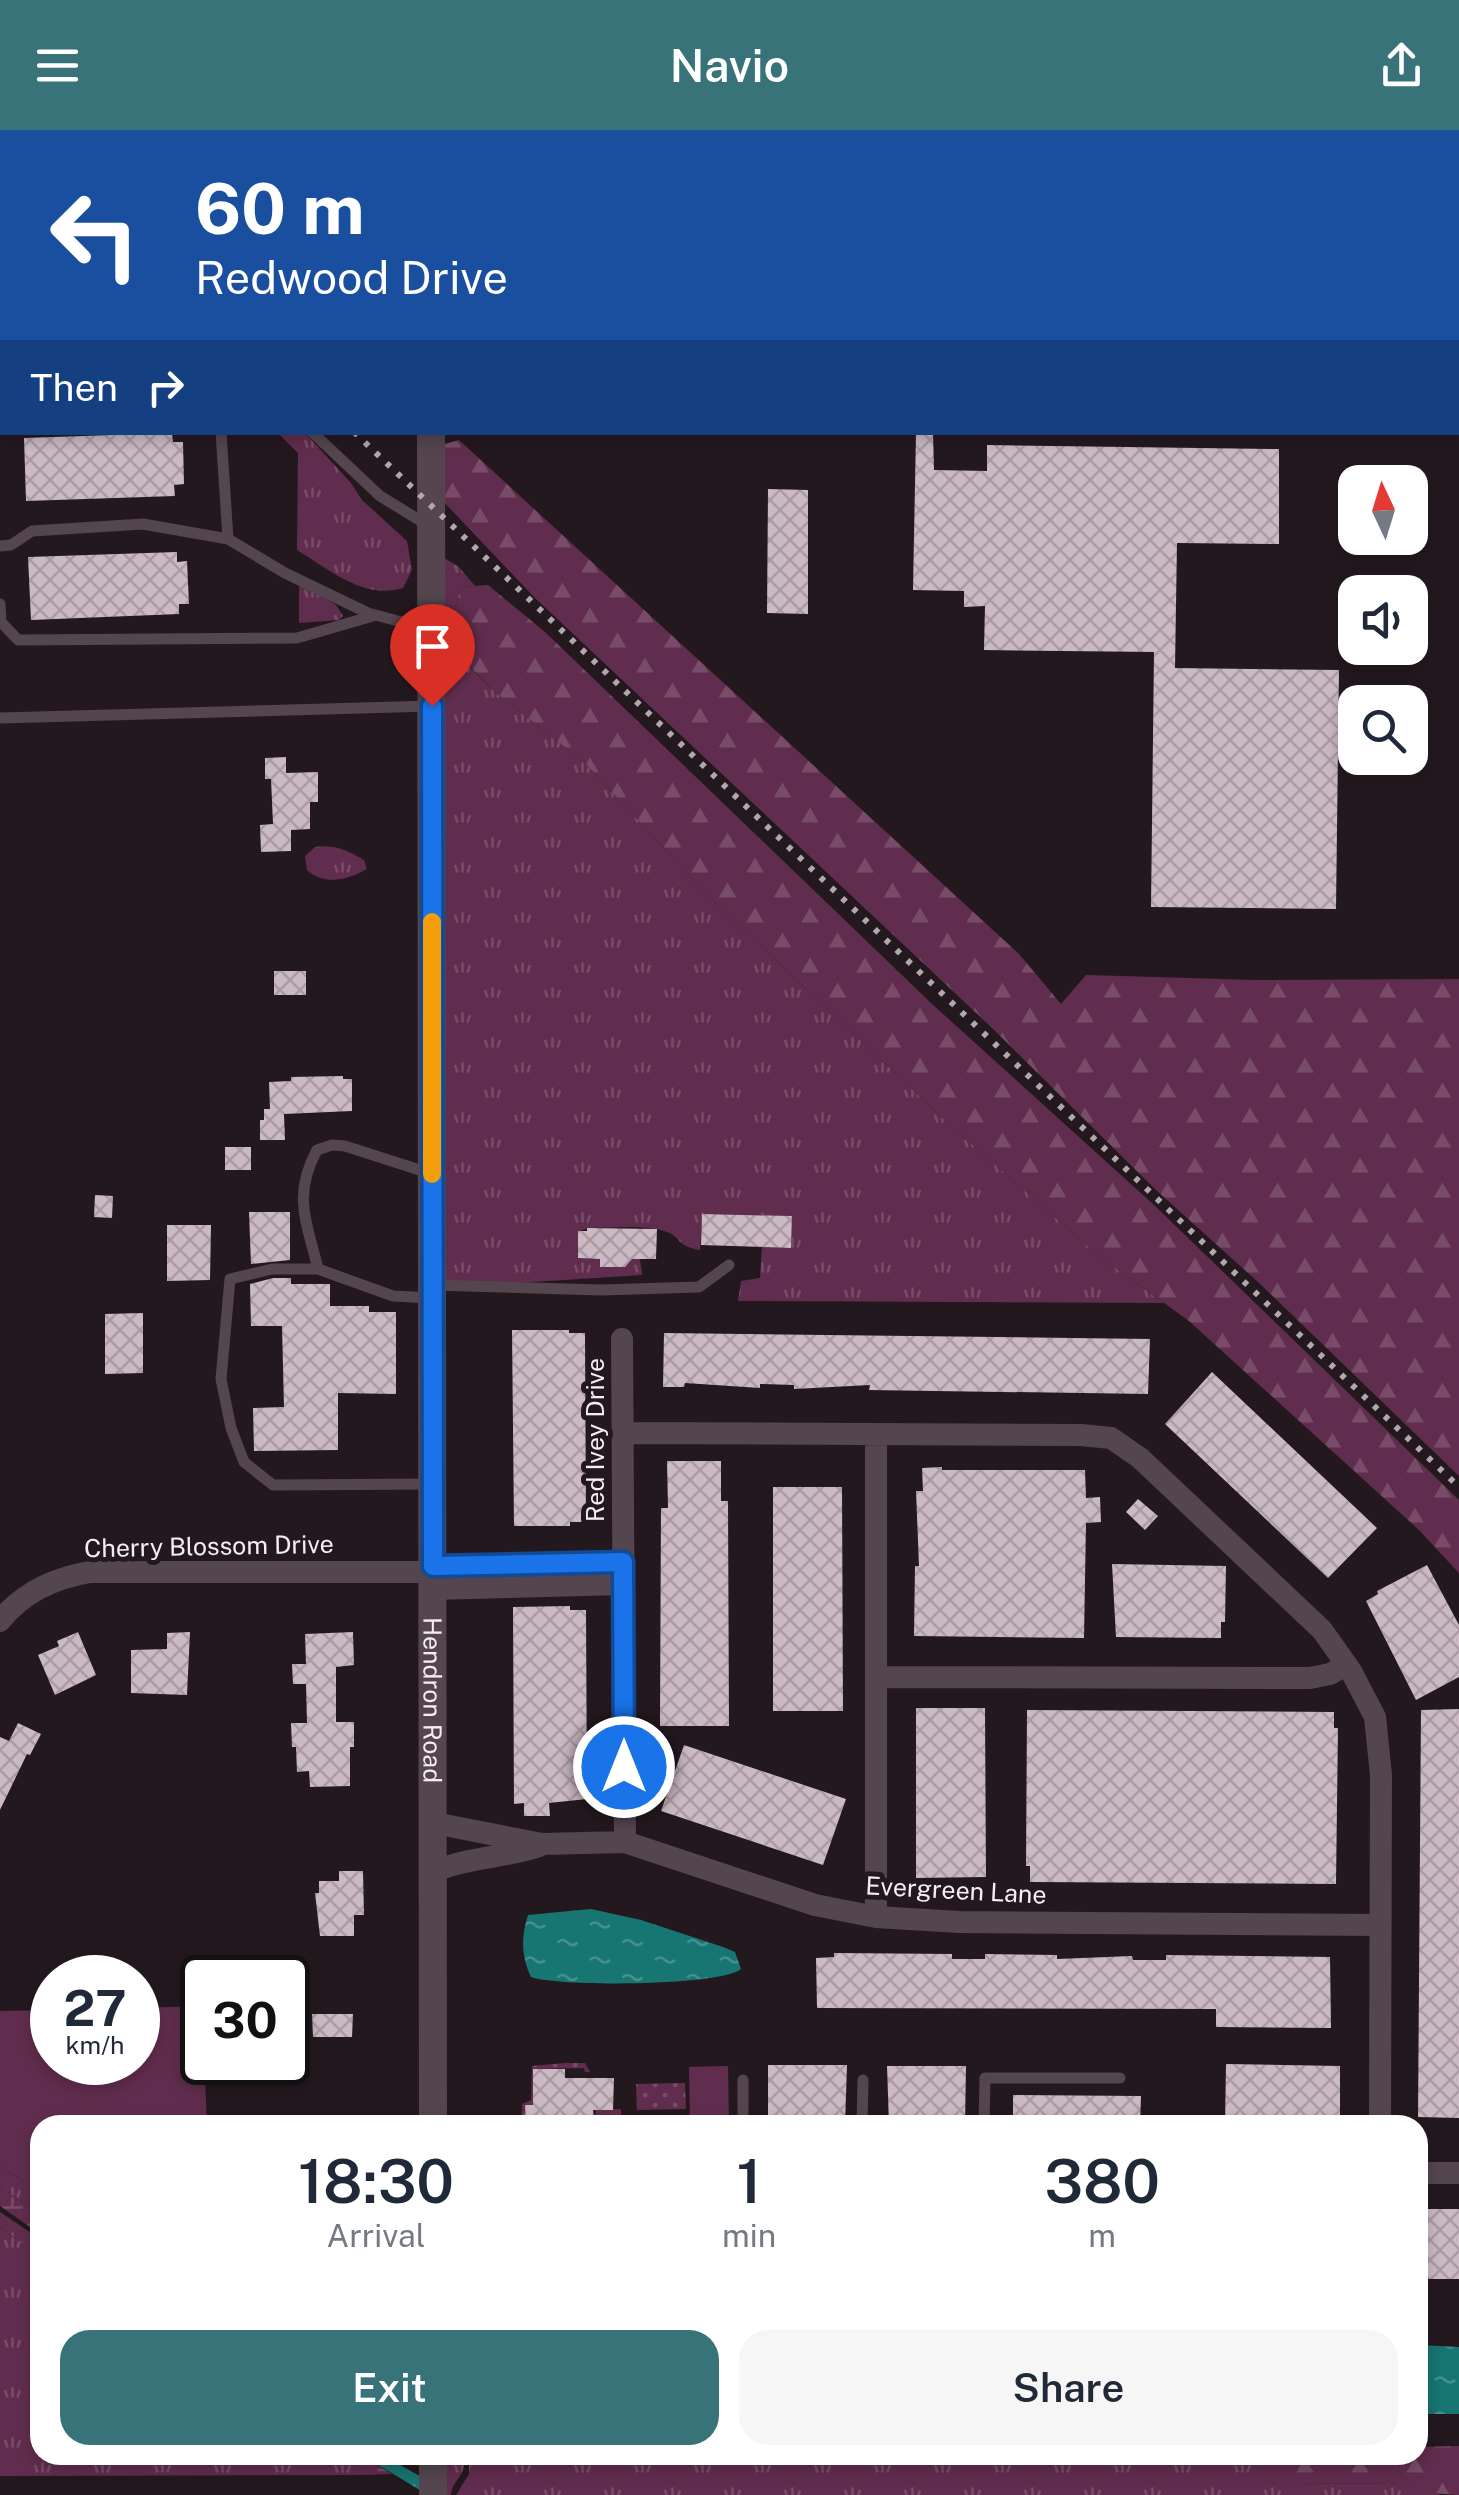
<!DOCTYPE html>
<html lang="en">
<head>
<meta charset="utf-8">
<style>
  body { margin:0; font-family:"Public Sans",sans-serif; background:#f6f6f7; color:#1f2937; height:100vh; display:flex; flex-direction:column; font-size:38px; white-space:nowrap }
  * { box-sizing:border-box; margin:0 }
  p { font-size:32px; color:#747a83 }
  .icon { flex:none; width:55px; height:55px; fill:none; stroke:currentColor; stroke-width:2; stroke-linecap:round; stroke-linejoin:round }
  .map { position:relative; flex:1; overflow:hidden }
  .drawer { position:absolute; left:30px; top:1985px; width:1398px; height:350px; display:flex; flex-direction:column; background:#fff; border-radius:30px; box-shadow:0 5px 15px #0003 }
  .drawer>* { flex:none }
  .guide { position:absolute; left:0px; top:0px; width:1460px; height:305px; box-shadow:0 5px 15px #0003; background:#1a4fa0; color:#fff; overflow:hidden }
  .needle { width:65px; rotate:356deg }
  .tools { position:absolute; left:1338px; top:335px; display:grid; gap:20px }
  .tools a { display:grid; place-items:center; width:90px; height:90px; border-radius:20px; background:#fff; box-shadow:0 5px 15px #0003; font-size:50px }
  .speed { position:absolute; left:30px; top:1825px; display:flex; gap:20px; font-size:50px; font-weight:700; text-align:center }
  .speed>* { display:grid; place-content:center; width:130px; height:130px; border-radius:50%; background:#fff; box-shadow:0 5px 15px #0003; line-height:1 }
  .speed small { font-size:25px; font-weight:400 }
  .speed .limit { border:5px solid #111; border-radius:15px; background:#fff; color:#111 }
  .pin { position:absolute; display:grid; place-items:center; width:85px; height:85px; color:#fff; margin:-102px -42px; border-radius:50% 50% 50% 0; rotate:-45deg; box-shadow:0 0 10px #0007 }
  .pin .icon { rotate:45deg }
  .me { position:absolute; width:110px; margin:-55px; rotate:0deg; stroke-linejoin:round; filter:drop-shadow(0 0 8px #0008) }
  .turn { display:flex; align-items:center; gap:35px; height:210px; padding:0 30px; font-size:45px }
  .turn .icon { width:130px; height:130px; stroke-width:2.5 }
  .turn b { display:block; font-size:70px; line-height:85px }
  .then { display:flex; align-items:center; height:95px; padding:0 30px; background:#0003; gap:20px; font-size:38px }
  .eta { display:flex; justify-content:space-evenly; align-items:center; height:170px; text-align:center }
  .eta b { font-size:60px; font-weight:600; line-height:70px }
  .action { display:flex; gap:20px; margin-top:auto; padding:20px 30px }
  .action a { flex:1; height:115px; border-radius:30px; background:#377378; color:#fff; font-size:40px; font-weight:600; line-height:115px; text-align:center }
  .action a+a { background:#f6f6f7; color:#1f2937 }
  header { display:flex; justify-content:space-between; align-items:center; height:130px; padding:0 30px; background:#377378; color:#fff; font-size:45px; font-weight:600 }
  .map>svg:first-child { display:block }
</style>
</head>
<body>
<header><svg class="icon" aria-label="menu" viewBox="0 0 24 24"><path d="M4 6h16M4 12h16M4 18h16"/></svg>Navio<svg class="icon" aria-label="share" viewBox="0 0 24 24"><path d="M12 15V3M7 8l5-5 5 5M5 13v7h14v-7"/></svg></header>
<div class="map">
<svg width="1459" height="2365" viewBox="0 0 1459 2365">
  <defs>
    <pattern id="grass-tufts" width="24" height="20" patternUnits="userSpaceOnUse" patternTransform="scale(2.5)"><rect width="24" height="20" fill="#612d4e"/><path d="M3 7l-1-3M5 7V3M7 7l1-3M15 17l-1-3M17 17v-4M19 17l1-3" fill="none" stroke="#784c68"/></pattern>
    <pattern id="forest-firs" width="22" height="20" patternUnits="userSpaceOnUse" patternTransform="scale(2.5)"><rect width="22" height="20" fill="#612d4e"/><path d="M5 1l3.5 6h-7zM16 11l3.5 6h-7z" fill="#784c68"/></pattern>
    <pattern id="wetland-marsh" width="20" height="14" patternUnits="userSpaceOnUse" patternTransform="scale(2.5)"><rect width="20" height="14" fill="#612d4e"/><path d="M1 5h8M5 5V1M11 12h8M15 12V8" fill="none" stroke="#784c68"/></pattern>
    <pattern id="garden-dots" width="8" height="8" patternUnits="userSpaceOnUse" patternTransform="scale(2.5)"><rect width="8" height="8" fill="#612d4e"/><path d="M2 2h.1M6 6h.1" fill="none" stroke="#784c68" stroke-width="1.8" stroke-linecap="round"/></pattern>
    <pattern id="water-ripples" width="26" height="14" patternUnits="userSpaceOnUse" patternTransform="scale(2.5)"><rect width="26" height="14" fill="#177572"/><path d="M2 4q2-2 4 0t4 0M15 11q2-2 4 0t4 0" fill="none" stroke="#45908d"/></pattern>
    <pattern id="building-cross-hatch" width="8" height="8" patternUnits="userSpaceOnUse" patternTransform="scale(2.5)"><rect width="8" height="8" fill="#cbb9c3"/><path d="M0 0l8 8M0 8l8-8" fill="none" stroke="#ab9ca4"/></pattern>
  </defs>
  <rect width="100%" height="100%" fill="#24181f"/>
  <path fill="url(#grass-tufts)" d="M278,303H305L351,353L362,370L407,411L412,440L403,458C364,470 330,440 297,420L298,323Z
    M444,428L458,436L475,456L461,457L451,492L458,526L495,562L586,634L707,765L948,993L1099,1126L1164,1173L738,1171L741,1151L760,1148L762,1117L791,1118L792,1086L702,1084L700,1120C676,1116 681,1107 667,1102C646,1094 613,1098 588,1098L578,1102V1128L600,1129V1137H620L632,1129H640L642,1145L498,1154L442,1152Z
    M299,451L336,475L343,486L339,490L299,493Z
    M315,717C334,714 349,721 364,730L367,739C347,750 325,756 307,740L305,726Z
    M621,1979V1995H571L594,1994L596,1980Z
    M0,2036L40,2062V2084L0,2057Z
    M0,2097L40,2126V2325H343L366,2345L0,2346Z
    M445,2325H465C465,2351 453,2347 451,2365H446Z
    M1273,2330L1269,2332L1288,2353L1411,2354L1441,2365H456L469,2344V2331Z"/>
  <path fill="url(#forest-firs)" d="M459,310L1019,824L1061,874L1086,845L1255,850L1459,849V1346L1258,1152L1156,1060L991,897L534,467L441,369V315Z
    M488,455L545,502L932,874L1154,1075L1459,1370V1443L1419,1400L1189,1191L1099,1126L948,993L707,765L586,634L495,562L458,525L451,492L461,457Z
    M1459,2316V2365L1430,2363L1411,2354L1288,2353L1272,2350L1266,2344L1265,2337L1282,2325H1418V2317Z"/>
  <path fill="url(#wetland-marsh)" d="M0,2057L40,2084V2104L0,2076Z
    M0,2082L40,2109V2126L0,2097Z
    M343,2325H362L392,2344L366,2345Z"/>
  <path fill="#612d4e" d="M202,1876L207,1995H40V2062L0,2036V1881L52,1880V1932H138V1878Z
    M728,1936L729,1995H690L689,1937Z"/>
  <path fill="url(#garden-dots)" d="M565,1933H585L590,1942H585L584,1938L533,1939V1975H526V1995H521L522,1974L531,1970L532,1936Z
    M685,1953L686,1979L637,1980L636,1954Z"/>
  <path fill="url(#water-ripples)" d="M591,1779L641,1790L723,1817L735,1822L741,1839C721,1856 558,1857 531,1847C521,1826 521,1806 528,1785Z
    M1418,2215L1459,2217V2284H1418Z
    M362,2325C393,2325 422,2348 448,2365H428Z"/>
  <path fill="url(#building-cross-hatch)" d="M916,302H933L934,340L987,341V315L1279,319V414L1177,413L1175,538L1339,540L1336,779L1151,777L1154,522L984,520L985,476L964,477V461L913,460Z
    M172,303L173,312H183L184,354L174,355L175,366L26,371L24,308Z
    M768,359L808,360V484L767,483Z
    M177,422V432L187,431L189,474H179V484L31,490L28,427Z
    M286,627V643L318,642V672H310V699L291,700V721L261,722L260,695L273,694L271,649H265V628Z
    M274,841H306V865H274Z
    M343,946V949H352V981L284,984L285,1010H260V990H264V979H270L269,952L291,951V947Z
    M225,1017H251V1040H225Z
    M95,1065L113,1066L112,1088L94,1087Z
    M249,1082H290V1130L251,1134Z
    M702,1084L792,1086L791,1118L701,1115Z
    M167,1095H211L210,1150L167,1151Z
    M587,1098L657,1099L656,1129H632L625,1137H600V1129L578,1128V1101H587Z
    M273,1148H291V1154H330V1176H369V1182H396V1264L338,1263V1320L254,1321L253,1278L284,1277L282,1196H251L250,1154Z
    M143,1183V1243L105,1244V1184Z
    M512,1200H569V1203H585L586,1392H570V1396H514Z
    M664,1203L1150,1209L1148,1264L869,1260L870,1255L794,1259V1255L760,1254V1258L685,1253L684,1257H663Z
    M1212,1242L1377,1398L1328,1448L1165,1294Z
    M667,1331H721V1371H728L729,1596H660L661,1378H668Z
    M942,1337V1340H1085L1086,1368L1100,1367L1101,1392L1086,1393L1084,1508L914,1506L915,1436H919L916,1361H923L922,1338Z
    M773,1357H842L843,1581H773Z
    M1138,1369L1158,1386L1145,1400L1126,1382Z
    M1112,1434L1226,1436L1225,1492H1221V1508L1116,1507Z
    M1427,1435L1459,1495V1547L1416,1570L1366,1471L1378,1464L1377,1461Z
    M570,1476V1480H586L587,1669L549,1673L550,1686H524V1673L514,1674L513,1477Z
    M78,1502L96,1545L55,1565L38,1525L59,1516L57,1511Z
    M190,1502L187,1565L131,1563V1520L167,1519V1503Z
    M353,1502L354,1535L336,1537V1592H354V1617H350V1656L310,1657L309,1641L297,1642L296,1617H292L291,1593H307L306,1554H293L292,1534H306L305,1504Z
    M916,1578H985L986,1747L916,1748Z
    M1459,1579V1988L1418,1987L1421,1580Z
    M1027,1580L1334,1582V1598H1338L1336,1754L1030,1752V1736H1026Z
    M18,1593L41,1604L30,1625L27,1624L0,1680V1607L9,1611Z
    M684,1615L846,1669L823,1735L661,1681Z
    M339,1741H363L364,1785H354V1806H320L315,1763H319V1751H339Z
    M834,1823L952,1824V1829H985V1824L1057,1825V1829L1132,1826L1133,1830H1166V1825L1330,1827L1331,1898L1216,1897V1879L817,1878L816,1828L834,1827Z
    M312,1884H353L352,1907H313Z
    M1226,1934L1340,1936V1995H1225Z
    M768,1935H847L845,1995H768Z
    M887,1936H966L965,1995H889Z
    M533,1939H565V1948H614L613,1980H593L594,1990H564V1994L526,1992L525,1975H533Z
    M1013,1965L1141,1966L1140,1995H1013Z
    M1418,2079H1459V2149H1418Z"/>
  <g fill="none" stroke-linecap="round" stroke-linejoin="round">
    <path stroke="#54454e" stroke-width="11" d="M213,0V2
      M352,0V2
      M0,86L2,88
      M0,271H2
      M221,302L228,409
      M312,302L380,366L429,396
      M0,416L11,415L32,401L143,394L228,409L285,443L368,483L428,499
      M0,474L1,492L18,510L297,508L373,486
      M0,588L432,576
      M318,1139C307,1092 292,1066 317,1020L332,1015L345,1016L432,1044
      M432,1155L601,1160L699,1157L729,1135
      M431,1168L393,1166L318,1139H272L230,1149L221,1249L231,1298L244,1332L273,1355L432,1354
      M743,1950V1995
      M862,1995L863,1950
      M984,1995L985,1948H1120"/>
    <path stroke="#54454e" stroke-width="22" d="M622,1209L625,1712
      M623,1303L1081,1305L1111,1308L1140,1328L1322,1500L1351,1541L1375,1587L1381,1645L1380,1995
      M433,1436L623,1432
      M433,1459L623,1454
      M0,1491C23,1462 54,1448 90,1442H433
      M876,1547L1310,1548L1330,1544L1346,1535
      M434,1693L542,1714L625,1712L815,1775L876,1787L959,1792L1379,1795
      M433,1742C467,1727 504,1728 539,1716
      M876,1787V1304
      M1418,2043H1459"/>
    <g stroke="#54454e" stroke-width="28">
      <path d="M430,2V0"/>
      <path id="s1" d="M431,302L433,1995"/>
      <path d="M433,2325V2365"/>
    </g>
    <path stroke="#b1a7ad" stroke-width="6" stroke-dasharray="5 10" stroke-linecap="butt" d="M36,0L39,2
      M0,224H2
      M354,302L1459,1357"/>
  </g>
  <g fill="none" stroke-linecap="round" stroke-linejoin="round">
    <defs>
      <path id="route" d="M432,576L433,1436L623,1432L624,1637"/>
    </defs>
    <use href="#route" stroke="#114b97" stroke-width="25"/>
    <use href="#route" stroke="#1a73e8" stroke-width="18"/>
    <path stroke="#f59e0b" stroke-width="18" d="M432,1044V792"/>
  </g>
  <g text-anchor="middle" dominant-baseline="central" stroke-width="10" stroke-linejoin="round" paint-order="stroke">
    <g font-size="25" fill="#f6edf2" stroke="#24181f">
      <text transform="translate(595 1310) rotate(-90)">Red Ivey Drive</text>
      <text transform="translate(209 1416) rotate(-1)">Cherry Blossom Drive</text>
      <text stroke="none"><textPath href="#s1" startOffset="1268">Hendron Road</textPath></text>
      <text transform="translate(956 1760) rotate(3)">Evergreen Lane</text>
    </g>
  </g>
</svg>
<div class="tools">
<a><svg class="needle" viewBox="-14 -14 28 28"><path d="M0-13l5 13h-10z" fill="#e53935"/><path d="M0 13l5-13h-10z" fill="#747a83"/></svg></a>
<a><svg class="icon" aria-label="sound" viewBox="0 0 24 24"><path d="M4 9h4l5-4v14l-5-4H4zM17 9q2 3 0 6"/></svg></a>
<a><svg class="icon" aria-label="search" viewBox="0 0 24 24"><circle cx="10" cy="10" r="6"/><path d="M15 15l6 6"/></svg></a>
</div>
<div class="speed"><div>27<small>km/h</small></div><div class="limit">30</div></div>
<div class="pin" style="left:432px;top:576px;background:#d93025"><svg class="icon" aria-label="arrive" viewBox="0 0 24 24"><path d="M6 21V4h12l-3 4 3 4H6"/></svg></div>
<svg class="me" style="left:624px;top:1637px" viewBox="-20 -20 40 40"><circle r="17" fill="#1a73e8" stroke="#fff" stroke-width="3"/><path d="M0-11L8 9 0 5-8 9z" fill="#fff"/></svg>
<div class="guide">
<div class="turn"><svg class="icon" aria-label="left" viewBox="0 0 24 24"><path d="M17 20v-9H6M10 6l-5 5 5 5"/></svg><div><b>60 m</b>Redwood Drive</div></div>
<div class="then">Then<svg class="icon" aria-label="right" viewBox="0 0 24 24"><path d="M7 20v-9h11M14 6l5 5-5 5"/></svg></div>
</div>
<section class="drawer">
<div class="eta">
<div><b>18:30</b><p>Arrival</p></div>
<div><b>1</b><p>min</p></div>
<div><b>380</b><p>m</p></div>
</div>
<div class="action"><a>Exit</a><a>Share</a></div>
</section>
</div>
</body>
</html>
